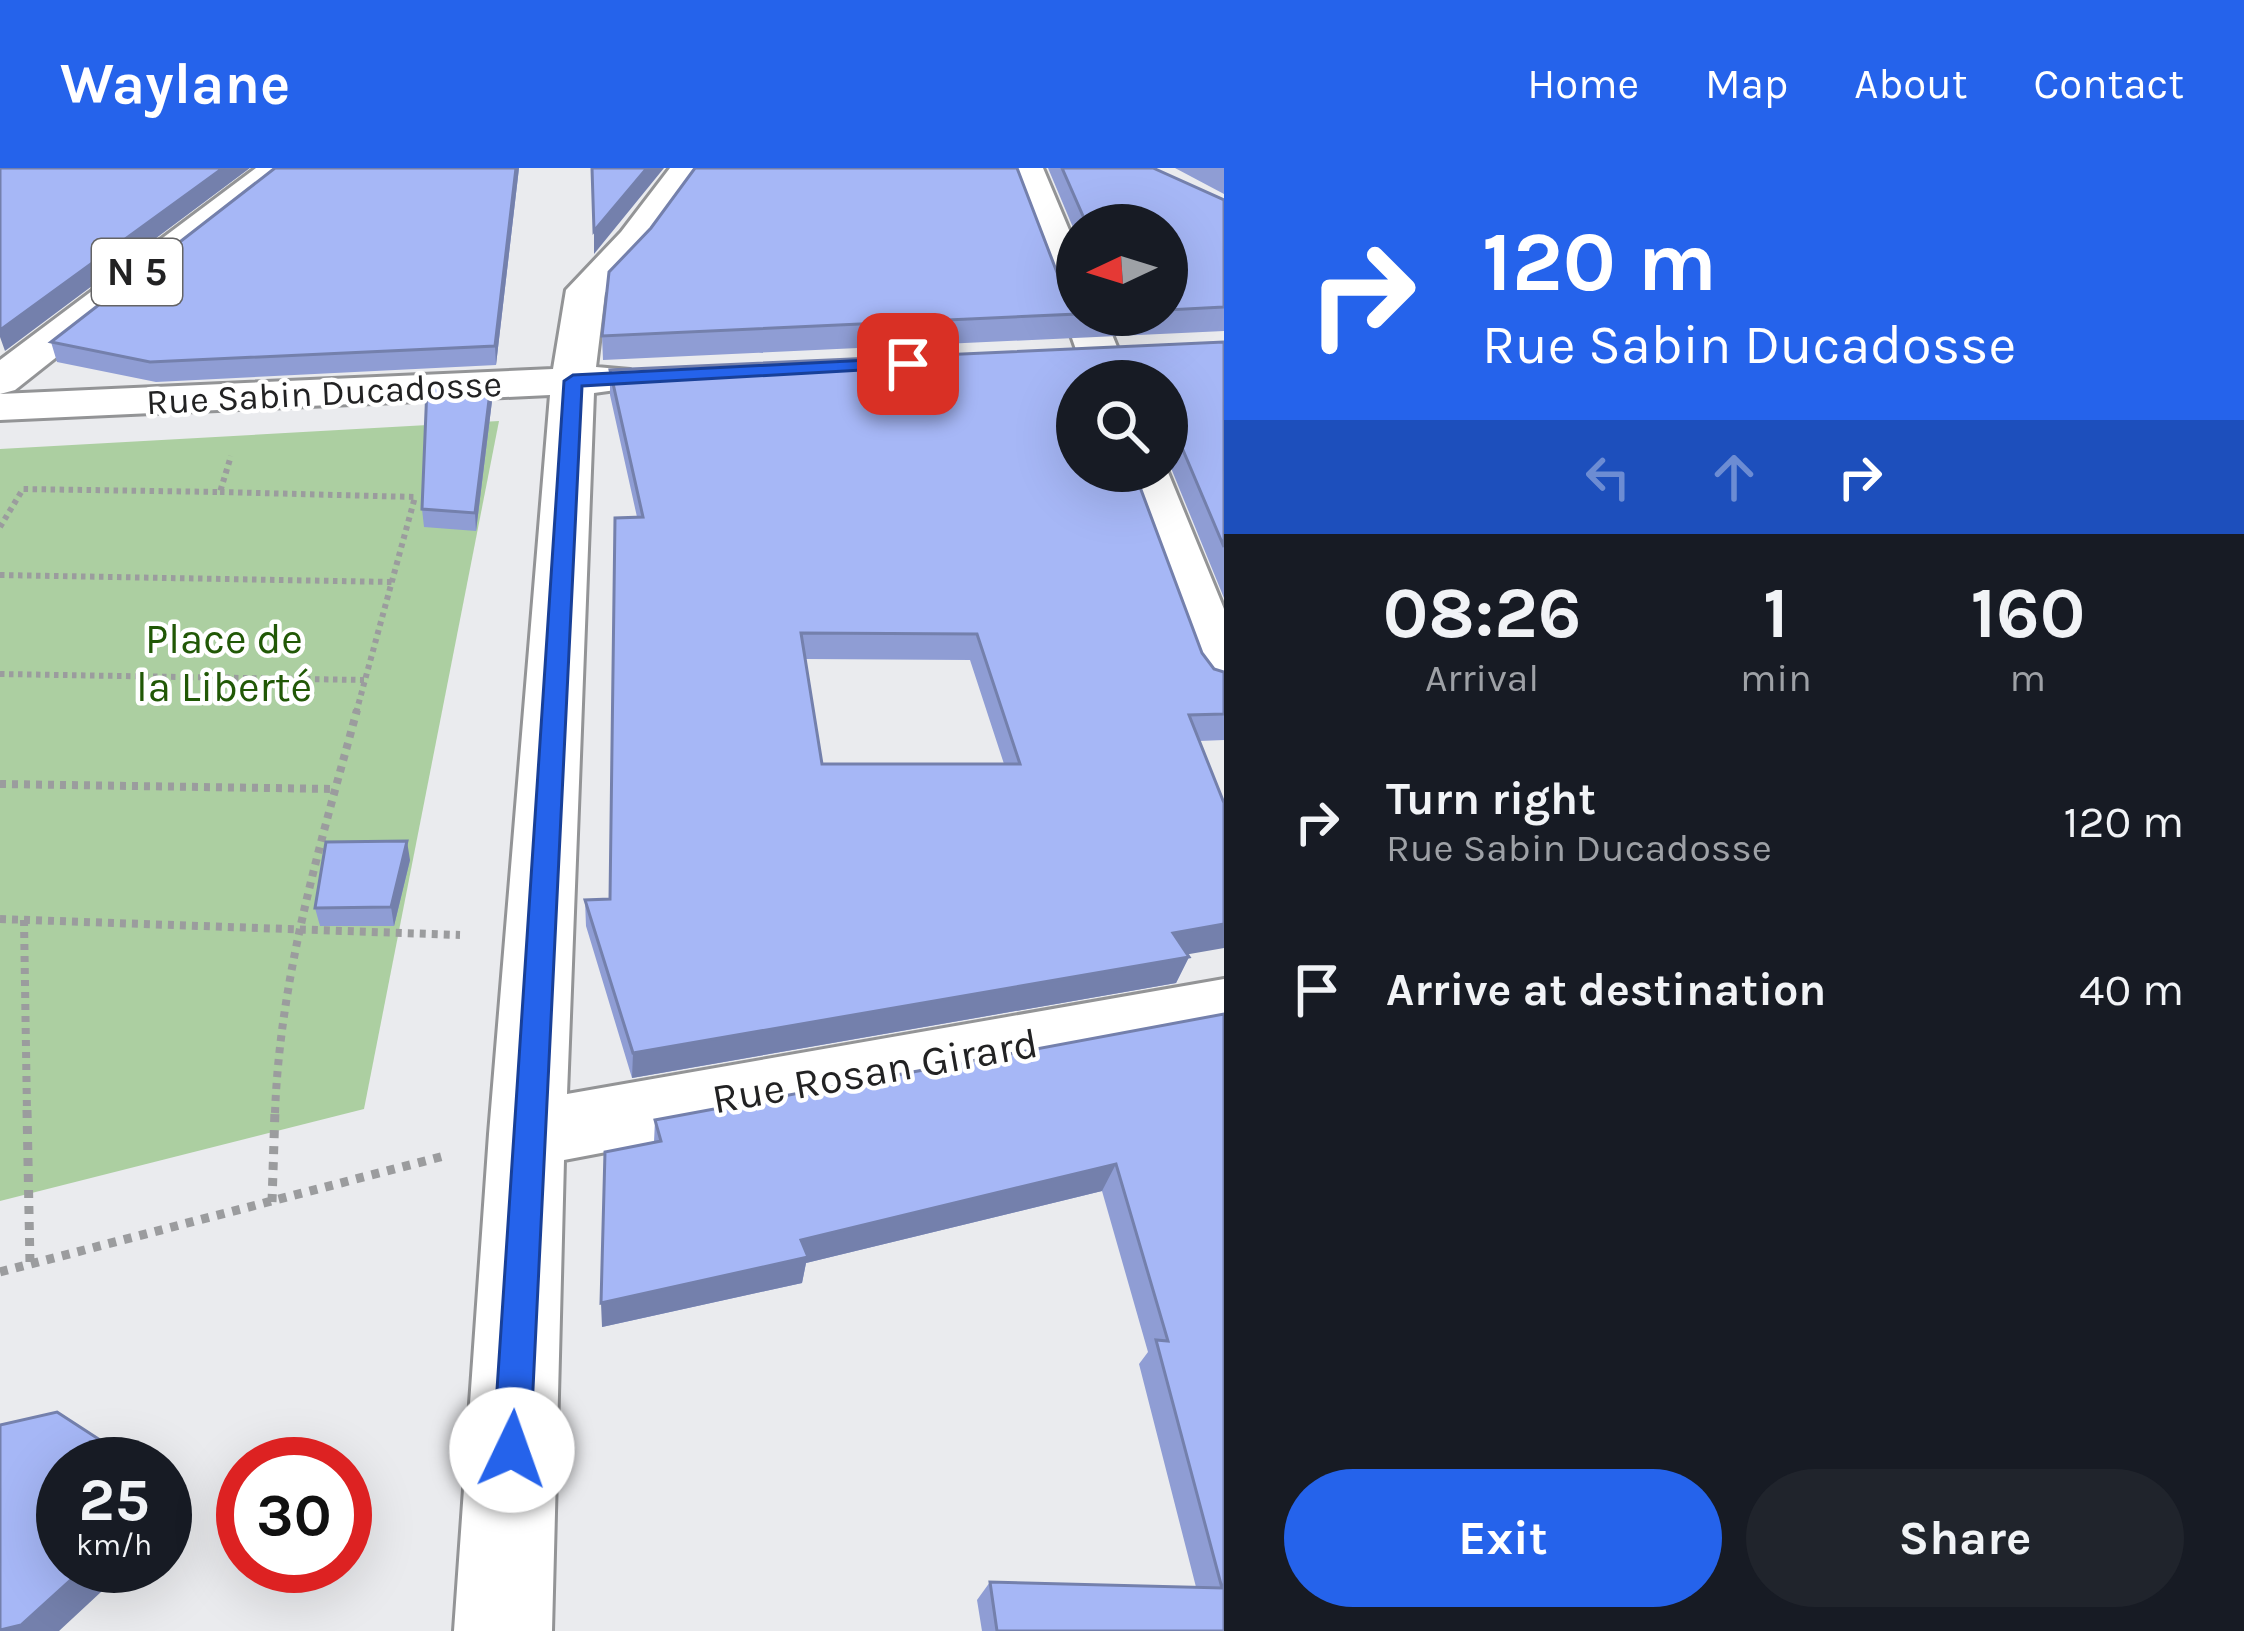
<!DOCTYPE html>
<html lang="en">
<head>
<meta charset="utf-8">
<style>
  body { margin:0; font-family:Karla,sans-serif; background:#20242c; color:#f1f3f6; height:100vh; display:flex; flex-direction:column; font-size:45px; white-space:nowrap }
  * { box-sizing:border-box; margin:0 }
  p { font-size:39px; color:#9ea1a6 }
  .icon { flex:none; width:66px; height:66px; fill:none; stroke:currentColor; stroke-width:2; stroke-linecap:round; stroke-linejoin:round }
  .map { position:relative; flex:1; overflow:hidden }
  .drawer { display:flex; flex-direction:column; background:#171b24; width:1020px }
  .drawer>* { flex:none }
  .banner { background:#2563eb; color:#fff; overflow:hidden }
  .needle { width:78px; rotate:266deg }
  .fabs { position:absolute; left:1056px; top:36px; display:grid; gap:24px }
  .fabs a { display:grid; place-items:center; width:132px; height:132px; border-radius:50%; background:#171b24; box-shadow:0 12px 48px #0002; font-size:60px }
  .speed { position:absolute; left:36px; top:1269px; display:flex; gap:24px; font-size:60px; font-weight:700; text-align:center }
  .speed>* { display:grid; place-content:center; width:156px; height:156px; border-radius:50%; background:#171b24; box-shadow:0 12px 48px #0002; line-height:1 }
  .speed small { font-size:30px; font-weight:400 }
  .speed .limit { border:18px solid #d22; background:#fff; color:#111 }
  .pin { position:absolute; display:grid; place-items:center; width:102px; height:102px; color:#fff; margin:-51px; border-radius:24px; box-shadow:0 6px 18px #0006 }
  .me { position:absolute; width:132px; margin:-66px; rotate:3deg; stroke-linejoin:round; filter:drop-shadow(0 0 9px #0008) }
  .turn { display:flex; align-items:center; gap:42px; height:252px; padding:0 60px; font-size:54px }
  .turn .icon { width:156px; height:156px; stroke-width:2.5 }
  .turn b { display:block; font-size:84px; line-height:102px }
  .lanes { display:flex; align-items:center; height:114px; padding:0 60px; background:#0003; justify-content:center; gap:60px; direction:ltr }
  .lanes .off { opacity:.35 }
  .eta { display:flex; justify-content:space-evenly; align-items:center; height:204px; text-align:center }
  .eta b { font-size:72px; font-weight:700; line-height:84px }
  .primary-button { display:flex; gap:24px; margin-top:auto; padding:24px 60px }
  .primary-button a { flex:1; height:138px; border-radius:72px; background:#2563eb; color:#fff; font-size:48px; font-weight:700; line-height:138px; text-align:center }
  .primary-button a+a { background:#20242c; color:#f1f3f6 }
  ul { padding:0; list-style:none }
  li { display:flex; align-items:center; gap:36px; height:168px; padding:0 60px }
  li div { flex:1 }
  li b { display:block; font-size:45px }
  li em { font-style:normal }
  header { display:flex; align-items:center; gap:72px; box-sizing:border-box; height:168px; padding:0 60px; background:#2563eb; color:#fff }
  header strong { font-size:57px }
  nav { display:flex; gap:66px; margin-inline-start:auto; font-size:42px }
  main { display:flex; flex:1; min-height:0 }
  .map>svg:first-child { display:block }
</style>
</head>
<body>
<header>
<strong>Waylane</strong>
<nav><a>Home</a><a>Map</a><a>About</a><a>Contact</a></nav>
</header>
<main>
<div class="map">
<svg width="1224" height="1463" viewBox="0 0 1224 1463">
  <rect width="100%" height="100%" fill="#eaebee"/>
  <path fill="#accfa1" d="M499,253L364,941L0,1033V281Z"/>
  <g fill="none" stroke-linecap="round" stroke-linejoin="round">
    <defs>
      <path id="street" d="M670,0H705L647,80L605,125L596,199L630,202L637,211L630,220L594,225L567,926L1224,811V867L564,992L552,1463H454L489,966L550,227L0,252V226L553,201L566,122L621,64Z
        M1009,0H1043L1077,81V147H1104L1131,213H1087L1064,147L1069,139L1057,129Z
        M1167,302L1224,441V528L1204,523L1196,510L1120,303Z"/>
      <path id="primary" d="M256,0H295L15,222L0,226V192Z"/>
    </defs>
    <use href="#street" stroke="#939496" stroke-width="6"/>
    <use href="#primary" stroke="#939496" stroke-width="6"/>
    <path stroke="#9b9c9e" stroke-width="6" stroke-dasharray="4.5 4.5" stroke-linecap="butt" d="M220,324L415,329L356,545
      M0,359L23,321L220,324L231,288
      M0,407L392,414
      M0,506L364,512"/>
    <path stroke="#9b9c9e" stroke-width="8" stroke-dasharray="6 6" stroke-linecap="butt" d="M0,616L335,621
      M0,751L460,767
      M24,752L27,945
      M275,945C280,806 321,675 357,542"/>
    <path stroke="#9b9c9e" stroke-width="9" stroke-dasharray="8 8" stroke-linecap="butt" d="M27,942L30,1096
      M272,1034L275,942
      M0,1104L444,988"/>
    <use href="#street" fill="#fff" fill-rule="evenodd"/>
    <use href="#primary" fill="#fff" fill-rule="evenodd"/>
  </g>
  <path fill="#8f9dd4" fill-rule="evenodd" d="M275,0H519L496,197L156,214L57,194L51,174Z
    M1048,0H1153L1224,32V163L603,192L602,168L1058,107L1068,118L1077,120V147H1167V57H1077V69Z
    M1175,0H1224V26Z
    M1224,174V430L1171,300H1167V213H1077L1202,485L1214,501L1224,503V572L1199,573L1187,786L1189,789L1176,815L632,910L586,758L585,732L610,731L637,349L610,227V202ZM805,491L970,492L1004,596H822Z
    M492,233L476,363L424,359L422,341Z
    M410,692L394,758H320L315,740Z
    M1224,846V1463H982L977,1432L990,1414L1196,1419L1139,1196L1148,1184L1102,1023L806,1095L802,1115L602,1159L654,974L655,952Z"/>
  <path fill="#7480ac" d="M223,0H250L5,183L0,169V162Z
    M516,0H519L496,197L495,178Z
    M647,0H664L594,86V63Z
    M491,216L492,233L476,363L475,345Z
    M407,673L410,692L394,758L391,739Z
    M1224,756V780L1161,791L1173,765Z
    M1189,789L1176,815L632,910L633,885Z
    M1116,996L1102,1023L806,1095L802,1115L602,1159L601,1135L801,1072Z
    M117,1283L127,1296H117Z
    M86,1398H129L59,1463H0Z"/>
  <path fill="#a6b7f6" stroke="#7480ac" stroke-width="3" fill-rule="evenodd" d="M0,0H223L0,162Z
    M275,0H516L495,178L150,194L51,174Z
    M592,0H647L594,63Z
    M695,0H1017L1058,107L1068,118L1077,119V146L602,168L609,104L651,60Z
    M1062,0H1153L1224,32V139L1167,142V57H1087Z
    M1224,174V379L1180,275H1167V213H1077V303H1134L1202,485L1214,501L1224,504V546L1189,547L1224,635V756L1173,765L1189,789L633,885L585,732L610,731L615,350L643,349L610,202ZM801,465L977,466L1020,596H822Z
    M491,216L475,345L422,341L427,219Z
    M407,673L391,739L315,740L326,674Z
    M1224,846V1463H997L990,1414L1222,1420L1156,1172L1168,1173L1116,996L801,1072L808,1089L601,1135L605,984L661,973L655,952Z
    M57,1244L117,1283V1296H63V1398H86L21,1457L0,1462V1257Z"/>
  <path fill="#2563eb" stroke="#184099" stroke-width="3" d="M908,190L917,196L914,199L582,218L530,1282L525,1295L512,1301L498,1295L493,1282L564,213L573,207Z"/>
  <g text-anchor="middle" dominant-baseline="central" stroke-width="9" stroke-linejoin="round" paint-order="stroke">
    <g font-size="36" fill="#222223" stroke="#fff">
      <text transform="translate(324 225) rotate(-3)">Rue Sabin Ducadosse</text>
    </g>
    <rect fill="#fff" stroke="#646465" stroke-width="3" x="92" y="71" width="90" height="66" rx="9"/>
    <g font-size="39" font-weight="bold" fill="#222223">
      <text x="137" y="104">N 5</text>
    </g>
    <g font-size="42" fill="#215806" stroke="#fff">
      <text x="224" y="471">Place de<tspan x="224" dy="48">la Liberté</tspan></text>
    </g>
    <g font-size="42" fill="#222223" stroke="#fff">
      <text transform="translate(875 903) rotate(-10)">Rue Rosan Girard</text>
    </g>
  </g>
</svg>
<div class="fabs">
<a><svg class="needle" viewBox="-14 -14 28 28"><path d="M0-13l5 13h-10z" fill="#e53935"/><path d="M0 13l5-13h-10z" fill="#9ea1a6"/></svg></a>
<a><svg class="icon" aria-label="search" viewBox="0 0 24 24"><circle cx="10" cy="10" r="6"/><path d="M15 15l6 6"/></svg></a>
</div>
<div class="speed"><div>25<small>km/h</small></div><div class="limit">30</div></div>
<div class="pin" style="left:908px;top:196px;background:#d93025"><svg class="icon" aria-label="arrive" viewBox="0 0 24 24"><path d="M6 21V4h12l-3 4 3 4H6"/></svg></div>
<svg class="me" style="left:512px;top:1282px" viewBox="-20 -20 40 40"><circle r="19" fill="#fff"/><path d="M0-13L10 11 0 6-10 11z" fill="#2563eb"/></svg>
</div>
<section class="drawer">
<div class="banner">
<div class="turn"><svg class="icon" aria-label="right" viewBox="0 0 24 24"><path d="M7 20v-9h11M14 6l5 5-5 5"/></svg><div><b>120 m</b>Rue Sabin Ducadosse</div></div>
<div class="lanes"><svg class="icon off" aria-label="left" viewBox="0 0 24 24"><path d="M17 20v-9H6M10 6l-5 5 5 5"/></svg><svg class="icon off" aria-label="ahead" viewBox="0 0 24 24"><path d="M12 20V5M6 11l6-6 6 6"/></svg><svg class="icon" aria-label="right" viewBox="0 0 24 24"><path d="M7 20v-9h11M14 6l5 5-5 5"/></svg></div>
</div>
<div class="eta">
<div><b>08:26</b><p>Arrival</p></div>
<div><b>1</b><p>min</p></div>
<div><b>160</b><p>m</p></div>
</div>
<ul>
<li><svg class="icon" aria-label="right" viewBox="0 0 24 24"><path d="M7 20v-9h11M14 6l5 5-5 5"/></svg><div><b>Turn right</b><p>Rue Sabin Ducadosse</p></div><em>120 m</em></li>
<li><svg class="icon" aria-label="arrive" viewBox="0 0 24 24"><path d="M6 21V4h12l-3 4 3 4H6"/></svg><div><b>Arrive at destination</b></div><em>40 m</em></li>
</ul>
<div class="primary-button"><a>Exit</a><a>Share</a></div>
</section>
</main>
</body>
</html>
